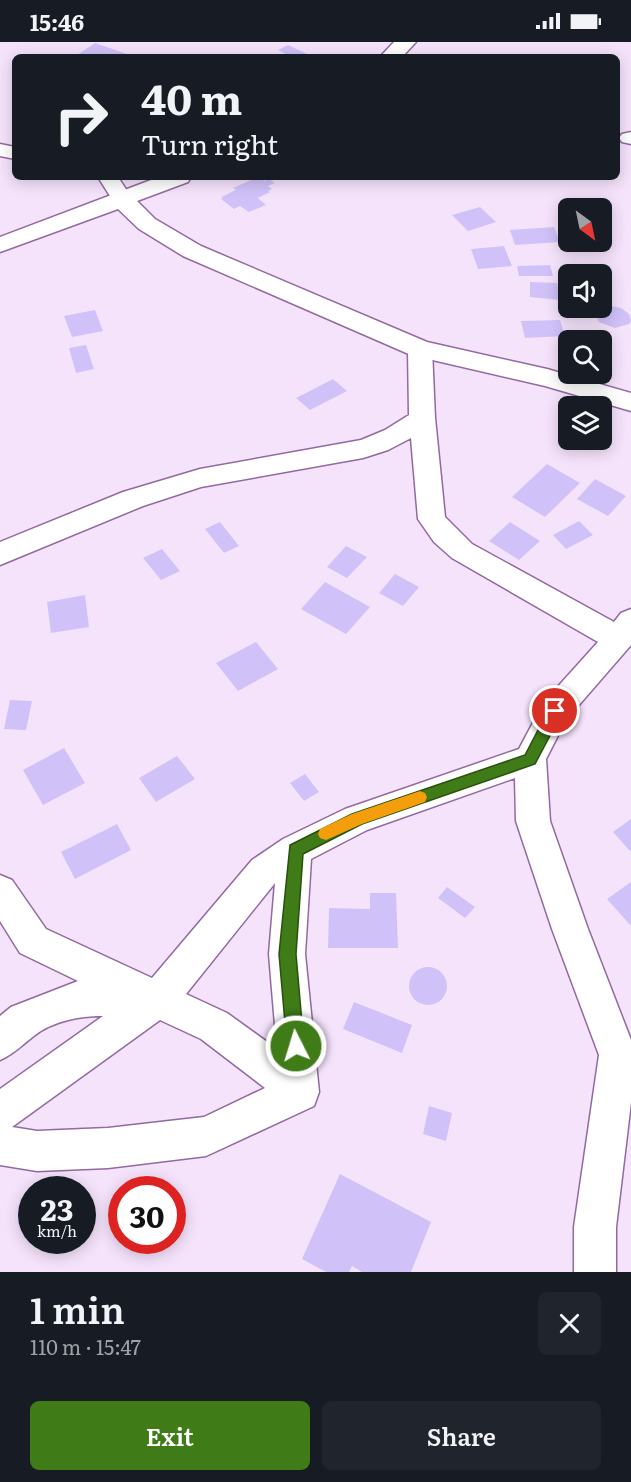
<!DOCTYPE html>
<html lang="en">
<head>
<meta charset="utf-8">
<style>
  body { margin:0; font-family:Literata,serif; background:#20242c; color:#f1f3f6; height:100vh; display:flex; flex-direction:column; font-size:22px; white-space:nowrap }
  * { box-sizing:border-box; margin:0 }
  p { font-size:20px; color:#9ea1a6 }
  .icon { flex:none; width:33px; height:33px; fill:none; stroke:currentColor; stroke-width:2; stroke-linecap:round; stroke-linejoin:round }
  .map { position:relative; height:1230px; overflow:hidden }
  .panel { display:flex; flex-direction:column; background:#171b24; flex:1 }
  .panel>* { flex:none }
  .banner { position:absolute; left:12px; top:12px; width:608px; height:126px; border-radius:9px; box-shadow:0 3px 15px #0003; background:#171b24; color:#f1f3f6; overflow:hidden }
  .needle { width:39px; rotate:147deg }
  .fabs { position:absolute; left:558px; top:156px; display:grid; gap:12px }
  .fabs a { display:grid; place-items:center; width:54px; height:54px; border-radius:9px; background:#171b24; box-shadow:0 3px 15px #0003; font-size:30px }
  .speed { position:absolute; left:18px; top:1134px; display:flex; gap:12px; font-size:30px; font-weight:700; text-align:center }
  .speed>* { display:grid; place-content:center; width:78px; height:78px; border-radius:50%; background:#171b24; box-shadow:0 3px 15px #0003; line-height:1 }
  .speed small { font-size:15px; font-weight:400 }
  .speed .limit { border:9px solid #d22; background:#fff; color:#111 }
  .pin { position:absolute; display:grid; place-items:center; width:51px; height:51px; color:#fff; margin:-26px; border:3px solid #fff; border-radius:50%; box-shadow:0 2px 6px #0007 }
  .me { position:absolute; width:66px; margin:-33px; rotate:355deg; stroke-linejoin:round; filter:drop-shadow(0 0 4px #0008) }
  .turn { display:flex; align-items:center; gap:21px; height:126px; padding:0 30px; font-size:27px }
  .turn .icon { width:78px; height:78px; stroke-width:2.5 }
  .turn b { display:block; font-size:42px; line-height:51px }
  .round { display:grid; place-items:center; flex:none; width:63px; height:63px; border-radius:9px; background:#20242c }
  .summary { display:flex; align-items:center; justify-content:space-between; height:102px; padding:0 30px }
  h1 { font-size:36px; font-weight:600; line-height:45px }
  .action { display:flex; gap:12px; margin-top:auto; padding:12px 30px }
  .action a { flex:1; height:69px; border-radius:9px; background:#3f7b16; color:#fff; font-size:24px; font-weight:600; line-height:69px; text-align:center }
  .action a+a { background:#20242c; color:#f1f3f6 }
  .status { display:flex; justify-content:space-between; align-items:center; height:42px; padding:0 30px; background:#171b24; direction:ltr }
  .status svg { height:16px; fill:currentColor }
  .map>svg:first-child { display:block }
</style>
</head>
<body>
<div class="status"><b>15:46</b><svg viewBox="0 0 49 12"><path d="M0 12V9h3v3zM5 12V6h3v6zM10 12V3h3v9zM15 12V0h3v12zM26 1h20v11H26zM47 4h2v5h-2z"/></svg></div>
<div class="map">
<svg width="631" height="1230" viewBox="0 0 631 1230">
  <rect width="100%" height="100%" fill="#f5e3fc"/>
  <path fill="#d0c2f9" d="M95,1L130,13L74,15Z
    M288,3L307,12L291,15L278,8Z
    M258,135L265,139L269,137L275,141L268,144L272,147L268,149L270,150L258,156L266,163L249,170L240,164L234,167L221,157L223,156L221,155L236,148L233,146Z
    M480,165L496,180L468,189L452,173Z
    M554,185L560,200L515,203L510,188Z
    M504,204L512,224L478,227L471,207Z
    M550,223L553,234H519L517,224Z
    M530,240L557,241L561,258L530,255Z
    M610,264L621,266L629,272L631,278L629,282L615,286L599,280L596,273L597,270Z
    M95,268L103,289L72,295L64,274Z
    M560,278L565,294L525,296L521,279Z
    M86,303L94,327L76,331L69,306Z
    M333,337L347,349L310,368L296,356Z
    M547,422L580,441L545,475L512,455Z
    M595,437L626,454L608,474L577,457Z
    M579,479L593,493L566,507L553,493Z
    M220,480L239,504L224,511L205,487Z
    M510,480L540,499L519,518L489,499Z
    M346,504L367,515L347,536L327,525Z
    M162,507L180,529L161,538L143,516Z
    M395,532L419,545L403,564L379,551Z
    M325,540L370,565L346,592L301,567Z
    M85,553L89,585L51,591L47,560Z
    M256,600L278,627L238,649L216,621Z
    M10,658L32,659L26,688L4,687Z
    M64,706L85,741L43,763L23,728Z
    M177,714L195,737L156,760L139,736Z
    M305,732L319,750L304,759L290,741Z
    M631,777V810L613,790Z
    M117,782L131,808L75,837L61,810Z
    M631,840V884L607,857Z
    M447,845L475,865L465,876L438,856Z
    M370,851H396L398,906H328L329,866L370,867Z
    M409 944a19 19 0 1 1 38 0a19 19 0 1 1-38 0Z
    M354,960L412,983L402,1011L343,987Z
    M429,1064L452,1071L446,1099L423,1092Z
    M340,1132L431,1180L411,1230H362L352,1224L349,1230H326L302,1217Z"/>
  <g fill="none" stroke-linecap="round" stroke-linejoin="round">
    <defs>
      <path id="minor" d="M631,90V102L622,100L619,96L622,92Z
        M0,102L15,105V117L0,114Z
        M98,135H118L133,158L129,162L122,164L115,162Z
        M420,299L428,301L432,307L435,376L445,475L472,502L614,580L621,571L631,567V603L566,678L546,717L550,779L588,887L631,998V1060L616,1185V1230H574V1185L599,1013L552,887L516,779L515,736L367,788L311,817L305,912L319,1050L314,1064L206,1114L108,1126L37,1129L0,1123V1047L103,974C80,974 53,979 35,993C23,1002 14,1012 0,1018V974L11,965L78,939L20,911L0,879V833L12,838L46,887L152,936L252,818L283,797L345,767L519,707L544,660L598,600L452,516L434,500L418,477L411,396L388,408L363,416L201,445L143,464L0,523V500L123,450L200,427L361,398L385,388L409,373L408,307L412,301ZM275,841L269,912L277,1007L227,971L186,952ZM160,978L201,997L265,1046L204,1075L108,1086L37,1089L12,1085Z"/>
      <path id="tertiary" d="M394,0H416L402,15H380Z
        M159,135H191L188,140L137,159L155,177L201,204L427,300L547,327L631,351V369L545,344L411,313L183,214L139,187L118,167L0,210V195Z"/>
    </defs>
    <use href="#minor" stroke="#9269a2" stroke-width="3"/>
    <use href="#tertiary" stroke="#9269a2" stroke-width="3"/>
    <use href="#minor" fill="#fff" fill-rule="evenodd"/>
    <use href="#tertiary" fill="#fff" fill-rule="evenodd"/>
  </g>
  <path fill="#3f7b16" stroke="#29500e" stroke-width="1.5" d="M555,664L560,665L563,669L535,722L362,782L303,812L296,912L304,1004L302,1010L296,1013L290,1010L287,1004L279,912L290,803L352,772L525,713L550,665Z"/>
  <path fill="#f59e0b" d="M420,749L425,751L427,755L425,760L362,782L326,798L320,796L318,792L320,787L352,772Z"/>
</svg>
<div class="fabs">
<a><svg class="needle" viewBox="-14 -14 28 28"><path d="M0-13l5 13h-10z" fill="#e53935"/><path d="M0 13l5-13h-10z" fill="#9ea1a6"/></svg></a>
<a><svg class="icon" aria-label="sound" viewBox="0 0 24 24"><path d="M4 9h4l5-4v14l-5-4H4zM17 9q2 3 0 6"/></svg></a>
<a><svg class="icon" aria-label="search" viewBox="0 0 24 24"><circle cx="10" cy="10" r="6"/><path d="M15 15l6 6"/></svg></a>
<a><svg class="icon" aria-label="layers" viewBox="0 0 24 24"><path d="M12 4l9 5-9 5-9-5zM3 14l9 5 9-5"/></svg></a>
</div>
<div class="speed"><div>23<small>km/h</small></div><div class="limit">30</div></div>
<div class="pin" style="left:555px;top:669px;background:#d93025"><svg class="icon" aria-label="arrive" viewBox="0 0 24 24"><path d="M6 21V4h12l-3 4 3 4H6"/></svg></div>
<svg class="me" style="left:296px;top:1004px" viewBox="-20 -20 40 40"><circle r="17" fill="#3f7b16" stroke="#fff" stroke-width="3"/><path d="M0-11L8 9 0 5-8 9z" fill="#fff"/></svg>
<div class="banner">
<div class="turn"><svg class="icon" aria-label="right" viewBox="0 0 24 24"><path d="M7 20v-9h11M14 6l5 5-5 5"/></svg><div><b>40 m</b>Turn right</div></div>
</div>
</div>
<section class="panel">
<div class="summary"><div><h1>1 min</h1><p>110 m · 15:47</p></div><a class="round"><svg class="icon" aria-label="close" viewBox="0 0 24 24"><path d="M6 6l12 12M18 6L6 18"/></svg></a></div>
<div class="action"><a>Exit</a><a>Share</a></div>
</section>
</body>
</html>
